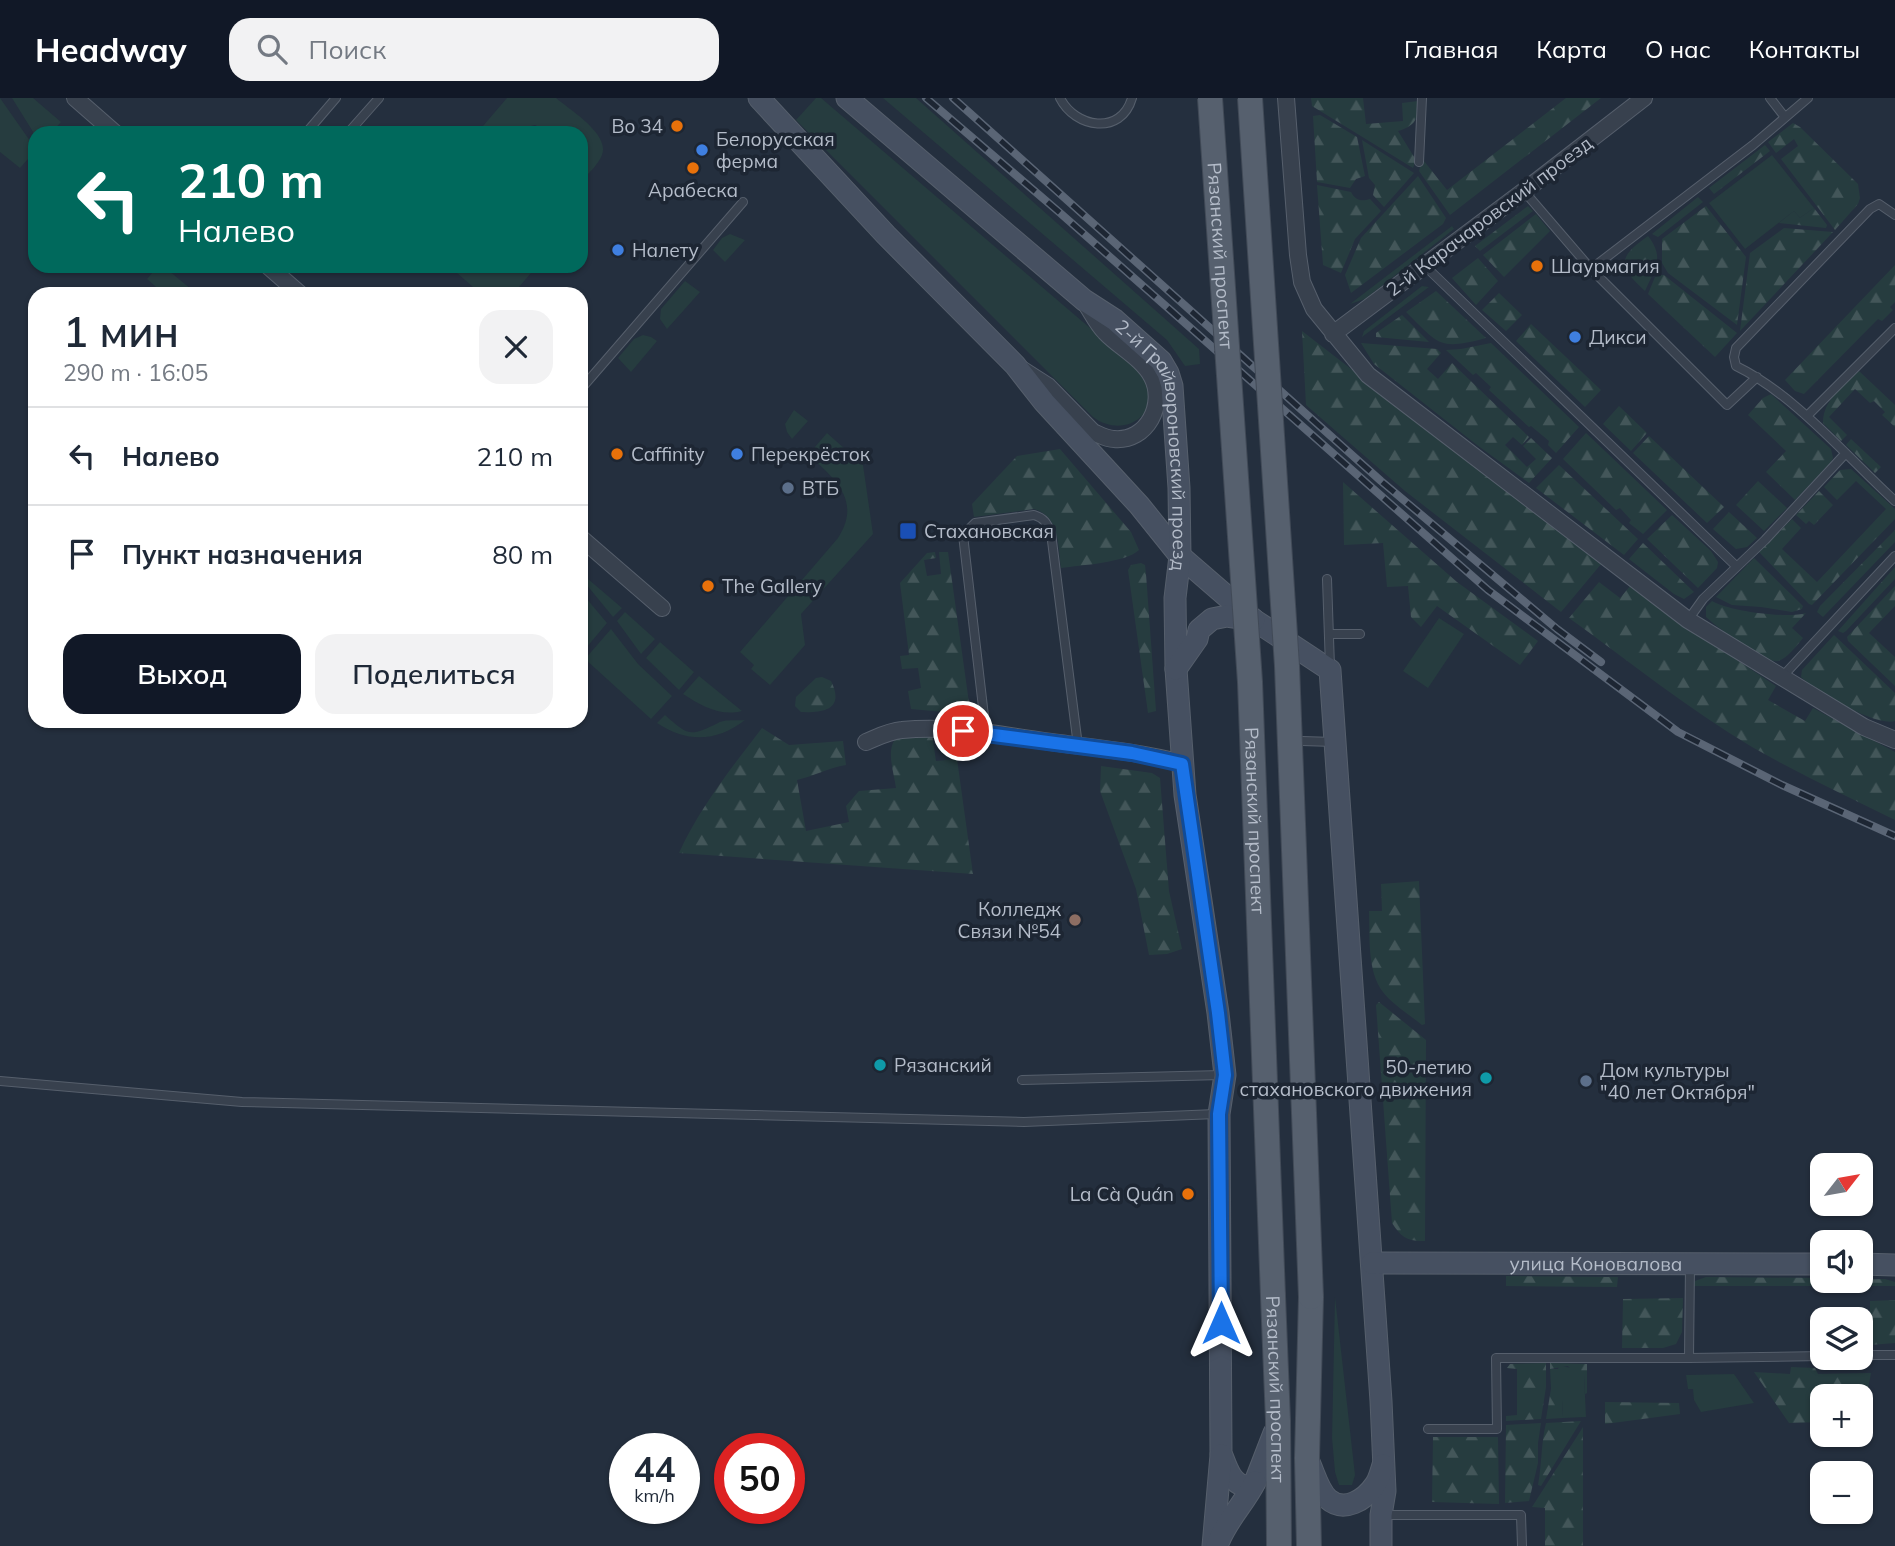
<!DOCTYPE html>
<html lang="ru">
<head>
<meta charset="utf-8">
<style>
  body { margin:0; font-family:Mulish,sans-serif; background:#f2f2f3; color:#1f2937; height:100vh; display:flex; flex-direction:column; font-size:26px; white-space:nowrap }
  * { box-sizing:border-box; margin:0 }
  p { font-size:23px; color:#747a83 }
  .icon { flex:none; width:38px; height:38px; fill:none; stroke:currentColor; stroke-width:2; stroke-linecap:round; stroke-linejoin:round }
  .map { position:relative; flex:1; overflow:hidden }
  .details { position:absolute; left:28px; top:189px; width:560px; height:441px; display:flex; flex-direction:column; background:#fff; border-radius:21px; box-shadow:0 2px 5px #0004 }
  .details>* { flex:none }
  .guide { position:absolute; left:28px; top:28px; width:560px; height:147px; border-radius:21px; box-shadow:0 2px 5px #0004; background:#00695c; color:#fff; overflow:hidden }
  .needle { width:46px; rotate:59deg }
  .controls { position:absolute; left:1810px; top:1055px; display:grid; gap:14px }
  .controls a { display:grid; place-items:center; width:63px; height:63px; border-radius:14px; background:#fff; box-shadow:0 2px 5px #0004; font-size:35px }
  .speed { position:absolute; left:609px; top:1335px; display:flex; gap:14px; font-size:35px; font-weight:700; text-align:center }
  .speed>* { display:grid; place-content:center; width:91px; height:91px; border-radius:50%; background:#fff; box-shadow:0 2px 5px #0004; line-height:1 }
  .speed small { font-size:18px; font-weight:400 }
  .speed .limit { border:10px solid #d22; background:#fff; color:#111 }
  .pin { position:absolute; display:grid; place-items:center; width:60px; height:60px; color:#fff; margin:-30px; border:4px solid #fff; border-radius:50%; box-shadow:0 2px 7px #0007 }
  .me { position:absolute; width:77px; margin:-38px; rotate:0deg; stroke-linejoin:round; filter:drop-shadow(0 0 5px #0008) }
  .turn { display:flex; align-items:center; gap:24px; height:147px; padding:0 35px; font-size:32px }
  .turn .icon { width:91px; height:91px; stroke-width:2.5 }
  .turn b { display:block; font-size:49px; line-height:60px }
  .round { display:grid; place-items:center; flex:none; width:74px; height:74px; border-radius:21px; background:#f2f2f3 }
  .overview { display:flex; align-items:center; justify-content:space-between; height:119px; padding:0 35px }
  h1 { font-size:42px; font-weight:600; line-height:52px }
  .primary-button { display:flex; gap:14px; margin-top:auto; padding:14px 35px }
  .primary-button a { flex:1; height:80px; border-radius:21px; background:#111827; color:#fff; font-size:28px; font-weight:600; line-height:80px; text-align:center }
  .primary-button a+a { background:#f2f2f3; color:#1f2937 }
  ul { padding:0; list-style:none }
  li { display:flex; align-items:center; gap:21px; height:98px; padding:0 35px; border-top:2px solid #e0e1e3 }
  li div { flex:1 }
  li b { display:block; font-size:26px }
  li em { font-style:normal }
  header { display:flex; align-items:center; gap:42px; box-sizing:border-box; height:98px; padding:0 35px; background:#111827; color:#fff }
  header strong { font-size:33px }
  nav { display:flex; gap:38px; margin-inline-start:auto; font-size:24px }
  .search { width:490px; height:63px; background:#f2f2f3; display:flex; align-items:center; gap:18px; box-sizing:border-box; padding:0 24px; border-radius:21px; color:#747a83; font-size:26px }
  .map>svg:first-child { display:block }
</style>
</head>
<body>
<header>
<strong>Headway</strong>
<div class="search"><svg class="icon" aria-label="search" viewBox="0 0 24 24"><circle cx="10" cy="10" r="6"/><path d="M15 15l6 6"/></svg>Поиск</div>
<nav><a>Главная</a><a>Карта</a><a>О нас</a><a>Контакты</a></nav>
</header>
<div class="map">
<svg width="1895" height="1448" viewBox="0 0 1895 1448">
  <defs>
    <pattern id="forest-firs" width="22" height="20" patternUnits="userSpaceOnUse" patternTransform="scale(1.75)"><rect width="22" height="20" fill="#263c3f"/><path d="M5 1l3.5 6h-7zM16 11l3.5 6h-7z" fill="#435659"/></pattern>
  </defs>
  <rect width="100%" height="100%" fill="#242f3e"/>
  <path fill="#263c3f" d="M0,0L35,50V53L20,70L0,54Z
    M12,0H33L61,24L51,35L35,37Z
    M507,0H556C570,12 610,36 602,57C598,67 588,76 581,83V35H544L541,30L535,27L527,29L523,35H477Z
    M816,0H821L1138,271C1141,275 1146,280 1148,284C1159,321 1121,340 1093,319L796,22Z
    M883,0H916L1199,251L1200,266L1185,268L1167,242Z
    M1772,57L1814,110L1800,120L1794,113L1745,151L1709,105Z
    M1452,128L1454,131L1365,201L1350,206Z
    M730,136L745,142L725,164L713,152L722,140Z
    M158,168H163L197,196H164L147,181Z
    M449,168H537L513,196H481Z
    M685,183L700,194L667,231L660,221L661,211Z
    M1422,188L1429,189L1362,239L1364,233Z
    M643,237L651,239L657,243L631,274L618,260L634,241Z
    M794,312L808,323L792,341L787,334L785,326Z
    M827,335L863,367L873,436L801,516L805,547L770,587L751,571L754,567L740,554L838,440C862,403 835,380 808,357Z
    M581,475L622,510L613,519L581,480Z
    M581,494L607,525L581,556Z
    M625,514L655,541L641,556L617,523Z
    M1439,520L1464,536L1428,590L1403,573Z
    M611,531L638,566L672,598L651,621L585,561Z
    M660,544L694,574L679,592L646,560Z
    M699,578L742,613C720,619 700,607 683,596Z
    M665,617C689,638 689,639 718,625C724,621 737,623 745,622C717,644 687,645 657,625Z
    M1335,1199L1355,1377L1352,1387H1339L1335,1374L1332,1340Z
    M1559,1268L1581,1271L1584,1276L1586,1319L1563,1320L1562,1303L1568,1299H1562L1561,1291H1551L1550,1271H1558Z
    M1734,1276L1754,1305L1701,1314L1694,1302L1693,1291H1688L1686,1277Z"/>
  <path fill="url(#forest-firs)" d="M1311,0H1363L1366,26L1403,23L1402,5L1418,3C1419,21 1415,28 1398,33L1416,62L1413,70L1312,8Z
    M1566,0H1601L1450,117L1419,73L1421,65L1424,63L1447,92Z
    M1320,17L1357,39L1365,78L1356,81L1350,90L1317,84L1313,18Z
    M1793,25L1800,29L1858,86L1860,100L1858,106L1835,132L1781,61L1798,48L1794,41L1776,55L1768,44Z
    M1362,42L1414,75L1384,109L1373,97L1375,87L1369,80Z
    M1765,47L1770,53L1714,96L1709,90Z
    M1418,78L1446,120L1443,126L1351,195L1345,177L1361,140Z
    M1317,87L1351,94C1355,102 1361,104 1370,101L1381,113L1355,141L1341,175L1323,167Z
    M1698,99L1703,104L1658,139L1652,136Z
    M1528,108L1533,113L1480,153L1475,148Z
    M1706,108L1746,159L1737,227L1668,175L1662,165V141Z
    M1814,110L1827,127L1826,130L1779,125L1794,113L1800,120Z
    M1536,116L1550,133L1504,179L1483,157Z
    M1784,130L1833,134L1740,233L1750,155Z
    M1648,138C1665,160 1655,170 1645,193C1618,168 1617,160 1648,138Z
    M1478,160L1498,183L1476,207L1452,180Z
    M1895,167V204L1890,209L1893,212L1882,223L1878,221L1804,296L1795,293L1785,282Z
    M1660,177H1664L1737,235L1715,259L1648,196L1655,179Z
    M1436,193L1486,240C1438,253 1439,246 1406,214Z
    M1499,195L1522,217L1506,233L1482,212Z
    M1402,217L1429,244L1376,239V235Z
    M1531,226L1601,292L1585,309L1516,243Z
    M1302,233L1602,465L1561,514L1405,393L1306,307Z
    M1361,245L1437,251L1441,255L1427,271L1438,281L1452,265L1529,339L1522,347L1513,339L1505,347L1527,369L1536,361L1523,348L1531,340L1552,360L1529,385L1477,347L1374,266Z
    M1491,245L1579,329L1556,355L1548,347L1549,343L1531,328L1529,329L1489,292L1491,289L1476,275L1473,277L1446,252L1461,251Z
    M1859,273L1895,307V329L1882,317L1885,314L1874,303L1870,305L1855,291L1829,319L1847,337L1841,343L1823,325C1823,302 1843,288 1859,273Z
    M1771,296L1831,351L1833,360L1831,364L1795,402L1766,374L1786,353L1748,317L1763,300Z
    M1619,308L1647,335L1631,353L1603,326Z
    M1586,335L1667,412L1643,436L1629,425L1631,422L1620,410L1616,412L1563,361Z
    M1649,338L1724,409L1707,425L1633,355Z
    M1851,341L1881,369L1875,375L1846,347Z
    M1060,351L1131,434L1139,452C1125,465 1081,467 1061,470C1058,448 1060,418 1034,411L974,419L972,406L1017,358Z
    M1559,367L1638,441L1624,457L1536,390Z
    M1851,371L1895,411V421L1812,507L1809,506L1759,454L1792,421L1801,430L1782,451L1817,484L1886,411L1856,383L1837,402L1824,389L1840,372Z
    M1758,383L1787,410L1764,433L1736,407Z
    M1343,384L1457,484L1538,543L1520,567L1437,508L1421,529L1411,519L1408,488L1387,489L1383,445L1344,447Z
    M1819,393L1833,407L1814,427L1809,423L1806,426L1796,417Z
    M1729,414L1757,440L1747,449L1736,451L1713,431Z
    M1672,417L1711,453L1718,464L1717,470L1698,490L1647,441Z
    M1895,432V444L1823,519L1817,514L1820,508Z
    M1643,445L1694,494L1684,501L1674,496L1629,461Z
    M935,454L936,460L924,462L927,478L941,476L939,454H948L970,612L966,616L911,611L908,593L921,590L918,570L902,571L900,558L909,557L900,485L927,455Z
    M1754,460L1803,508L1802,511L1792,514L1761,509L1732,507L1716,499Z
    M1141,465L1145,467L1146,476L1156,613L1148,615L1128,472L1131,467Z
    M1895,469V481L1846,533L1843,535L1838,533Z
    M1599,484L1620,500L1631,487L1683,526L1776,588L1768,602L1805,623L1813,610L1895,654V722C1847,698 1799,676 1752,649C1688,611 1629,563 1569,520Z
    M1895,488V508L1869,535L1895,559V588L1848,543L1847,539Z
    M1712,503C1728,513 1788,521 1806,515L1792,530L1803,540C1797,547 1788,560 1778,563C1765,566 1717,529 1706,519V509Z
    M1834,537L1895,595V623C1876,629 1815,593 1801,579L1802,572Z
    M816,580L822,579L831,583C845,611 824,615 801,614L795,608L796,599Z
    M762,630L789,647L843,643L846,667C828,670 814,678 797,682L806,733L849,724L846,708L859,693L896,690C894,674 885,651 897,639L932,636L936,663L957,661L973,776L679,755C700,709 732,669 762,630Z
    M1101,668L1152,675L1160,680L1169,793L1182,851L1167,856L1149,857L1136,791L1100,693Z
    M1419,783L1425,926L1422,927C1410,917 1393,907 1383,894C1367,873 1370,839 1369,813H1382L1381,786Z
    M1379,904L1426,942L1425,1143C1408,1144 1401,1139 1392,1125L1376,907Z
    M1506,1178L1608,1179H1618L1617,1189L1506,1188Z
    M1706,1179L1822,1180V1183L1885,1181L1895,1184V1188H1693L1695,1183Z
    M1683,1200L1682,1234L1676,1246L1663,1250H1622L1623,1201Z
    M1895,1202V1245L1870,1247V1203Z
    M1546,1265V1289L1541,1321L1506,1323V1318L1517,1317V1271L1507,1270L1510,1266Z
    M1550,1265L1587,1266V1295L1585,1296L1584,1276H1581V1271H1571L1568,1268L1550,1271Z
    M1791,1269L1815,1270L1818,1276L1871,1275L1863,1317L1860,1320V1298H1822V1324L1789,1325L1754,1274L1790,1276Z
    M1551,1291H1562V1299H1569V1302L1562,1303L1563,1320L1546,1321Z
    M1605,1304L1679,1305L1680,1316L1605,1326Z
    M1581,1323L1541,1388L1538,1387C1542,1366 1541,1345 1546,1325Z
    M1541,1325L1538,1345V1365L1529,1403L1505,1405L1506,1327Z
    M1583,1329V1448H1545V1410L1532,1409Z
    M1433,1339H1498L1499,1406L1432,1404Z"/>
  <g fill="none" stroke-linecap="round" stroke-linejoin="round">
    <defs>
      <path id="lane" d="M1060,0C1075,30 1121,38 1132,0
        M1770,0L1784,18
        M306,35L336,0
        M348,35L379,0
        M1419,64L1422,0
        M1524,93L1591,171
        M1895,117L1879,106L1870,111L1736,250L1734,259L1736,268C1794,296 1847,359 1895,403
        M1424,167L1736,468
        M1757,279L1727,307L1591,171L1753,47L1808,0
        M581,291L743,104
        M1807,318L1895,230
        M1327,481L1330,569
        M1688,522L1703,501L1765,442L1845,356
        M1329,536H1360
        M1781,580L1895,458
        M984,635V618L963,437L975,425L1034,417C1044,420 1047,425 1051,435L1078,648
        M1302,643L1334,644
        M1022,982L1222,977
        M0,983L242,1004L1024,1024L1216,1016
        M1860,1257H1895
        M1689,1260L1822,1258
        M1428,1331H1497L1496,1260H1689L1690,1167
        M1384,1417H1521L1522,1448"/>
      <path id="street" d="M75,0L115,35
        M1286,0L1298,157L1302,184L1314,211L1368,277L1688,522L1864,629L1895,642
        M268,168L300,196
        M1333,236L1524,93L1644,0
        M1023,272L1048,288L1093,334C1100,337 1107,341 1114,341C1147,344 1166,306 1152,279C1142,260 1119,249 1105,234C1097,226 1092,215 1086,206
        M581,440L662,510
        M866,644C878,639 889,633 902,632C951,627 1002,637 1051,644C1095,650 1140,654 1182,665"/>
      <g id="secondary">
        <path d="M759,0L886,137L1015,267L1044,304L1139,407L1180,458L1254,522L1330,572L1381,1303L1385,1393L1381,1417V1448"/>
        <path id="s1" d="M847,0L1084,202L1115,222L1161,263L1168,275L1172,288L1179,390L1180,458L1175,500L1176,571L1185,697L1218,915L1225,977L1219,1016L1221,1355C1227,1370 1230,1384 1246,1389L1255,1384L1274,1335"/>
        <path d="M1176,571L1197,541L1199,532L1212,521L1227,518L1254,522"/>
        <path id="s2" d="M1372,1165L1822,1166"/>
        <path d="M1860,1166L1895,1167"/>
        <path d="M1308,1362C1314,1374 1318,1392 1328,1401C1344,1415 1365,1402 1375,1387C1379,1382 1381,1373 1383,1367"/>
        <path d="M1213,1448L1221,1357"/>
        <path d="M1217,1448C1225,1424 1244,1406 1255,1384"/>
      </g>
      <g id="primary">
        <path id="s3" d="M1273,1198L1278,1323L1279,1448"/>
        <path d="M1309,1448L1307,1360L1311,1199"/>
      </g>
    </defs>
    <use href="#lane" stroke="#565f6c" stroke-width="10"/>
    <use href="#street" stroke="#565f6c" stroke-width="18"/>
    <use href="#secondary" stroke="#565f6c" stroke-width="23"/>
    <use href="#primary" stroke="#414a57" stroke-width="26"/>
    <use href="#lane" stroke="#38414e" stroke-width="8"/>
    <use href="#street" stroke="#38414e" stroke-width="16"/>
    <use href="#secondary" stroke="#465061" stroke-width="21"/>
    <use href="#primary" stroke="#56606e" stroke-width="24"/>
    <defs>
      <path id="rail" d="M926,0L1059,114L1488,492L1678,634L1782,687L1895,738
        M953,0L1381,383L1557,531L1601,564"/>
    </defs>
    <use href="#rail" stroke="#5a6575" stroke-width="8"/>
    <use href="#rail" stroke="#1d2633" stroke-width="5" stroke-dasharray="16" stroke-linecap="butt"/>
    <defs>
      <g id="primary-bridge">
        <path id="s4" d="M1210,0L1250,584L1273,1198"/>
        <path d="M1250,0L1287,568L1311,1199"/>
      </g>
    </defs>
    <use href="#primary-bridge" stroke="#414a57" stroke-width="26" stroke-linecap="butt"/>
    <use href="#primary-bridge" stroke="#56606e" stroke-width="24"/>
  </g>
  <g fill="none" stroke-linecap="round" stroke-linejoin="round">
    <defs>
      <path id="route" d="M963,633L1132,655L1182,666L1218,915L1225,977L1219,1016L1221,1225"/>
    </defs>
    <use href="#route" stroke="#114b97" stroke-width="18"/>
    <use href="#route" stroke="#1a73e8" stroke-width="12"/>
  </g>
  <g fill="#e8710a" stroke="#1d2633" stroke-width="2.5">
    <circle cx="677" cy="28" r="7"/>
    <circle cx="693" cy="70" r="7"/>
    <circle cx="1537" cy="168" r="7"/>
    <circle cx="617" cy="356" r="7"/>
    <circle cx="708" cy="488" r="7"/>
    <circle cx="1188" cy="1096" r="7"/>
  </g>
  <g fill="#3f7fe0" stroke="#1d2633" stroke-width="2.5">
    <circle cx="702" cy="52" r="7"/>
    <circle cx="618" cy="152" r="7"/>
    <circle cx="1575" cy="239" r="7"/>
    <circle cx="737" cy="356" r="7"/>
  </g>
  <g fill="#5c6f8a" stroke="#1d2633" stroke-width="2.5">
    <circle cx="788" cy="390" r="7"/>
    <circle cx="1586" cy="983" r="7"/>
  </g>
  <rect fill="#1a4fb4" stroke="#1d2633" stroke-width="2.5" x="899" y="424" width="18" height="18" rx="3.5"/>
  <circle fill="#8d6e63" stroke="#1d2633" stroke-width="2.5" cx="1075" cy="822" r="7"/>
  <g fill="#0f9aa8" stroke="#1d2633" stroke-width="2.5">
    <circle cx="880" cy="967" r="7"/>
    <circle cx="1486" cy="980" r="7"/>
  </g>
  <g text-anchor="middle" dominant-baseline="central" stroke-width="7" stroke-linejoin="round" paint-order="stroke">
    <g font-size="19" fill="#b4bcc9" stroke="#1d2633" text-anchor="start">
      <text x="663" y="28" text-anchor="end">Bo 34</text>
      <text x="716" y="41">Белорусская<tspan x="716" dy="22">ферма</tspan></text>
      <text x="693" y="92" text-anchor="middle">Арабеска</text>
      <text x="632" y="152">Налету</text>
      <text x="1551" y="168">Шаурмагия</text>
      <text x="1589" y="239">Дикси</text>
      <text x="631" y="356">Caffinity</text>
      <text x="751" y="356">Перекрёсток</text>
      <text x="802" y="390">ВТБ</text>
      <text x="924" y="433">Стахановская</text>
      <text x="722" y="488">The Gallery</text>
      <text x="1061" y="811" text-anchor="end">Колледж<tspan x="1061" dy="22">Связи №54</tspan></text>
      <text x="894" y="967">Рязанский</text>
      <text x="1472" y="969" text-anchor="end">50-летию<tspan x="1472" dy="22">стахановского движения</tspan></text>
      <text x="1600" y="972">Дом культуры<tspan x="1600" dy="22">"40 лет Октября"</tspan></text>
      <text x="1174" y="1096" text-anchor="end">La Cà Quán</text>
    </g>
    <g font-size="19" fill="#b4bcc9" stroke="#1d2633">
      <text transform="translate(1489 118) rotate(-37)">2-й Карачаровский проезд</text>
      <text stroke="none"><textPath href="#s4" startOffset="158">Рязанский проспект</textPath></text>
      <text stroke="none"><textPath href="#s1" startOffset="488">2-й Грайвороновский проезд</textPath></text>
      <text stroke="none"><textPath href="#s4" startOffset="724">Рязанский проспект</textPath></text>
      <text stroke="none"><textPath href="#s2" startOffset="224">улица Коновалова</textPath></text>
      <text stroke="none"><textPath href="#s3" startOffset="93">Рязанский проспект</textPath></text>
    </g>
  </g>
</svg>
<div class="controls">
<a><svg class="needle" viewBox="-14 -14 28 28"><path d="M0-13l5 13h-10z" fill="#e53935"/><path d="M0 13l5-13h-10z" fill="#747a83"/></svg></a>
<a><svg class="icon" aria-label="sound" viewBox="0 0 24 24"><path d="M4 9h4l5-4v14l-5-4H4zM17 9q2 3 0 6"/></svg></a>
<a><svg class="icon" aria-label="layers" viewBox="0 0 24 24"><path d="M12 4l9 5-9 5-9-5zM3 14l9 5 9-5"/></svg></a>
<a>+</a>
<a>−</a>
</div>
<div class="speed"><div>44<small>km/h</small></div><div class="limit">50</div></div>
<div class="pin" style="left:963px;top:633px;background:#d93025"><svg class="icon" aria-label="arrive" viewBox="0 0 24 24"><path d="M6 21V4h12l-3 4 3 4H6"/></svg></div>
<svg class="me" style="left:1221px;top:1225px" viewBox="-20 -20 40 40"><path d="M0-17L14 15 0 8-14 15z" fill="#1a73e8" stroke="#fff" stroke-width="4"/></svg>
<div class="guide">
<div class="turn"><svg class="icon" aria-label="left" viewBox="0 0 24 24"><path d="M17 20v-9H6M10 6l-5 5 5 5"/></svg><div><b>210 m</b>Налево</div></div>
</div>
<section class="details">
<div class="overview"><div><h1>1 мин</h1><p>290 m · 16:05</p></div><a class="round"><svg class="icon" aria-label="close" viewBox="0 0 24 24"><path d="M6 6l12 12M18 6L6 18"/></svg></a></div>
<ul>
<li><svg class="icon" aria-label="left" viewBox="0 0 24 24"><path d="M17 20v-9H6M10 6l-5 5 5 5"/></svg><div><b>Налево</b></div><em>210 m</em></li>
<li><svg class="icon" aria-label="arrive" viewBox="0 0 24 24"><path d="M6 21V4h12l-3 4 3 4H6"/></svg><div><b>Пункт назначения</b></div><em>80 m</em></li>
</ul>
<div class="primary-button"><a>Выход</a><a>Поделиться</a></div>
</section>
</div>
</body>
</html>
